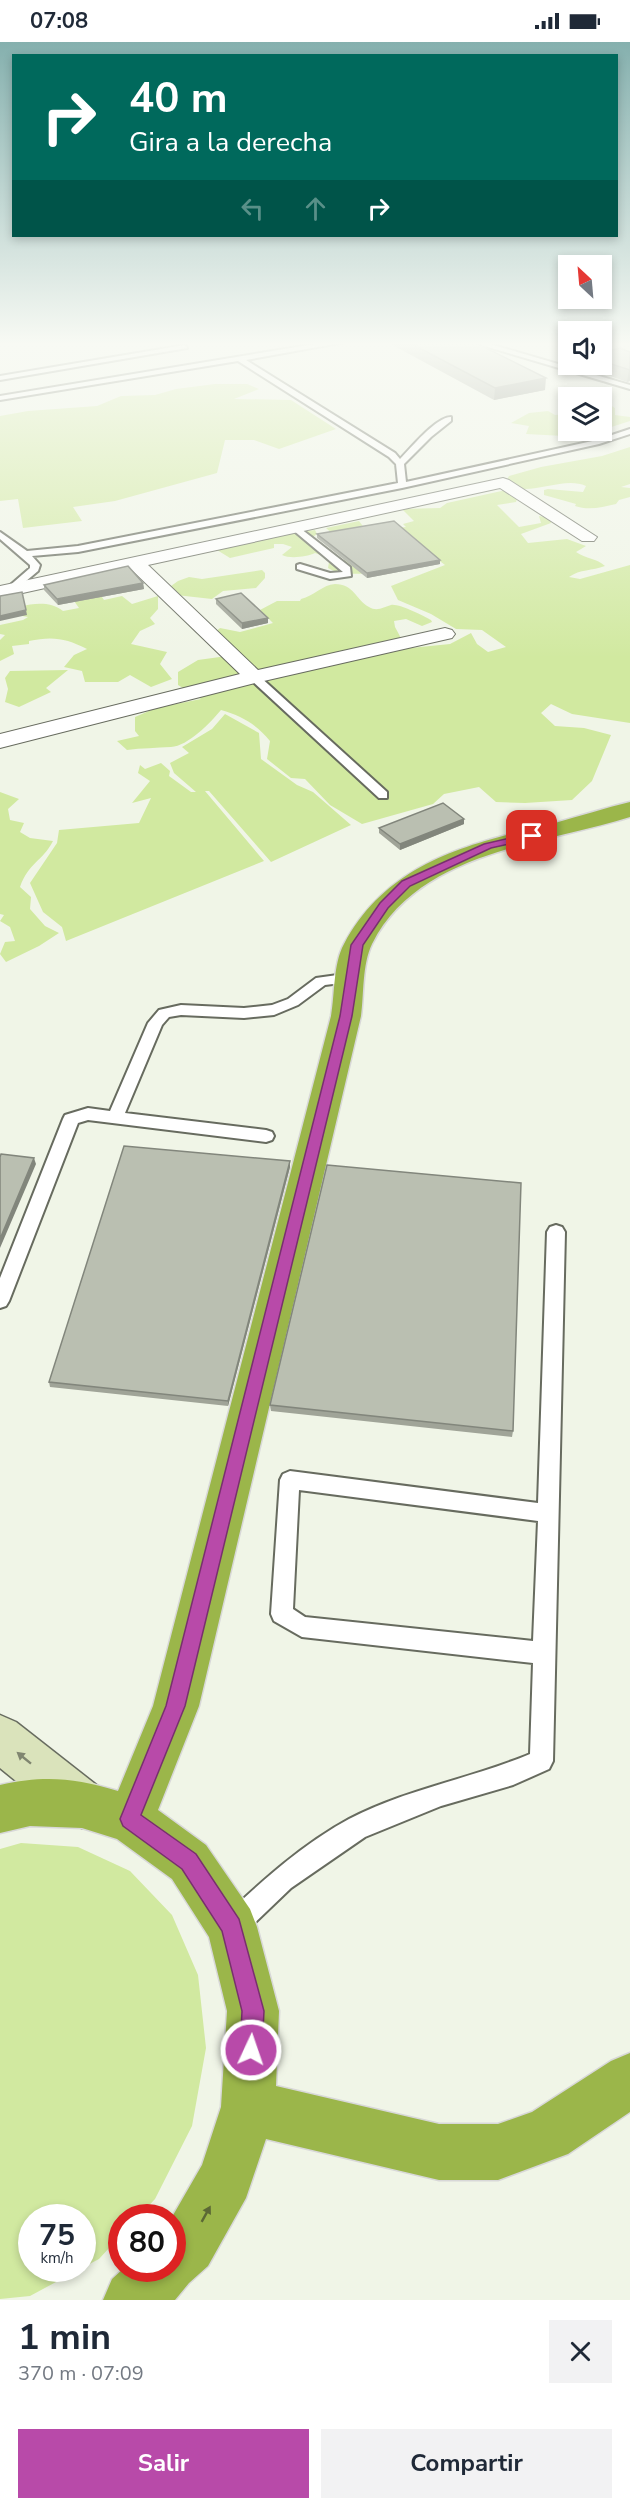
<!DOCTYPE html>
<html lang="es">
<head>
<meta charset="utf-8">
<style>
  body { margin:0; font-family:"Nunito Sans",sans-serif; background:#f2f2f3; color:#1f2937; height:100vh; display:flex; flex-direction:column; font-size:22px; white-space:nowrap }
  * { box-sizing:border-box; margin:0 }
  p { font-size:20px; color:#747a83 }
  .icon { flex:none; width:33px; height:33px; fill:none; stroke:currentColor; stroke-width:2; stroke-linecap:round; stroke-linejoin:round }
  .map { position:relative; height:2258px; overflow:hidden }
  .details { display:flex; flex-direction:column; background:#fff; flex:1 }
  .details>* { flex:none }
  .hud { position:absolute; left:12px; top:12px; width:606px; height:183px; border-radius:0px; box-shadow:0 3px 9px #0003; background:#00695c; color:#fff; overflow:hidden }
  .needle { width:39px; rotate:334deg }
  .controls { position:absolute; left:558px; top:213px; display:grid; gap:12px }
  .controls a { display:grid; place-items:center; width:54px; height:54px; border-radius:0px; background:#fff; box-shadow:0 3px 9px #0003; font-size:30px }
  .speed { position:absolute; left:18px; top:2162px; display:flex; gap:12px; font-size:30px; font-weight:700; text-align:center }
  .speed>* { display:grid; place-content:center; width:78px; height:78px; border-radius:50%; background:#fff; box-shadow:0 3px 9px #0003; line-height:1 }
  .speed small { font-size:15px; font-weight:400 }
  .speed .limit { border:9px solid #d22; background:#fff; color:#111 }
  .pin { position:absolute; display:grid; place-items:center; width:51px; height:51px; color:#fff; margin:-26px; border-radius:12px; box-shadow:0 3px 9px #0006 }
  .me { position:absolute; width:66px; margin:-33px; rotate:3deg; stroke-linejoin:round; filter:drop-shadow(0 0 4px #0008) }
  .turn { display:flex; align-items:center; gap:21px; height:126px; padding:0 18px; font-size:27px }
  .turn .icon { width:78px; height:78px; stroke-width:2.5 }
  .turn b { display:block; font-size:42px; line-height:51px }
  .lanes { display:flex; align-items:center; height:57px; padding:0 18px; background:#0003; justify-content:center; gap:30px; direction:ltr }
  .lanes .off { opacity:.35 }
  .round { display:grid; place-items:center; flex:none; width:63px; height:63px; border-radius:0px; background:#f2f2f3 }
  .summary { display:flex; align-items:center; justify-content:space-between; height:102px; padding:0 18px }
  h1 { font-size:36px; font-weight:700; line-height:45px }
  .primary-button { display:flex; gap:12px; margin-top:auto; padding:12px 18px }
  .primary-button a { flex:1; height:69px; border-radius:0px; background:#b84aa9; color:#fff; font-size:24px; font-weight:700; line-height:69px; text-align:center }
  .primary-button a+a { background:#f2f2f3; color:#1f2937 }
  .status { display:flex; justify-content:space-between; align-items:center; height:42px; padding:0 30px; background:#fff; direction:ltr }
  .status svg { height:16px; fill:currentColor }
  .map>svg:first-child { display:block }
</style>
</head>
<body>
<div class="status"><b>07:08</b><svg viewBox="0 0 49 12"><path d="M0 12V9h3v3zM5 12V6h3v6zM10 12V3h3v9zM15 12V0h3v12zM26 1h20v11H26zM47 4h2v5h-2z"/></svg></div>
<div class="map">
<svg width="630" height="2258" viewBox="0 0 630 2258">
  <rect width="100%" height="100%" fill="#f0f5e7"/>
  <path fill="#d1e9a0" d="M215,342H247L259,347L234,357L291,358L336,387L279,407L254,398H225L217,431L115,459L73,465L82,479L23,486L18,457L0,459V374L28,369L97,364L121,354L155,353L176,347Z
    M610,363L615,366V373L630,375V379L602,388V367Z
    M548,369L555,373L568,372V388L600,389L564,394L526,392L529,384L511,381L529,371Z
    M630,405V442L621,445L630,446V455L619,458L616,462C602,465 589,469 575,464L576,462L544,453V448L548,447L583,450L586,444C561,433 527,458 505,441L509,434L541,425L602,414Z
    M506,448L518,454L516,460L497,463L519,485L541,481L539,474L550,476L551,481L521,492L528,501L567,497L586,504L576,510C586,517 597,516 605,524C592,529 580,527 569,535L580,537L630,523V681L572,672L551,662L541,671L555,684L584,686L611,693L592,739L572,758L525,761L496,760L479,745L444,752L433,762L362,782L330,763L305,737L291,736L267,717L270,699C256,682 242,674 221,668C210,681 188,704 171,705C156,706 142,706 127,708L117,699L139,694L135,689V675L156,666L201,657L178,643V630L198,618L227,614L214,591L220,586L240,590L273,581L260,568L277,559H300L301,557C314,554 322,543 335,542C354,542 355,557 369,565C377,570 384,565 391,563C398,561 424,574 431,578L432,580L422,584L406,577L394,579L395,585L402,598L391,608L450,602L471,591L477,602L488,610L506,605L482,588L456,587L431,572L398,558L391,544L445,523L437,517C409,523 352,541 328,526L329,520L323,514L315,511C306,515 290,517 282,513L292,505L283,502H274V506L230,516L217,508L268,494L315,488L317,492L309,498L343,518L357,514L326,486L359,479L365,487H388L406,485L403,482L414,479L402,467L440,466L447,461Z
    M262,528L265,531V536L256,546L223,549L212,557L176,553L171,547V544L178,539L189,535L202,537Z
    M86,532L104,558L122,554L132,562L158,554V567L150,576L155,582L140,589L131,602L167,610L160,622L172,637L151,645L130,633L118,640H85L82,629L64,625L74,613L87,607C66,596 52,594 29,599V602L12,604L14,612L0,619V598L5,593L0,592V583L23,578L28,575L0,570C21,565 44,555 63,569L79,566L60,539Z
    M68,628L46,646L51,650L19,665L5,660L8,647L5,636L10,629Z
    M225,672L259,691L261,717L297,743L313,750L351,783L271,820L209,749H205L264,819L66,899L62,885L43,870L30,841L57,801L59,788L139,781L151,756L132,761L150,739L138,731L140,723L145,727L161,721L170,729L169,734L191,750H196L174,731L170,721L189,711L182,705L212,687Z
    M0,750L19,757L8,767L10,778L24,781L20,790L30,796L53,799C42,820 29,820 20,845L31,855L30,867L45,884L59,891L39,904L6,920L0,912L5,900L15,899L10,885L0,879L4,873L0,872Z
    M21,1801L78,1805L130,1829L172,1873L198,1933L206,2006L192,2084L155,2157L138,2175H122L121,2193L99,2217L82,2226V2175H32V2226H82L30,2254L0,2257V1807Z"/>
  <g fill="none" stroke-linecap="round" stroke-linejoin="round">
    <defs>
      <path id="service" d="M327,300H345L246,318L395,411L400,417C411,406 436,375 451,375V379L431,395L404,422L406,440L597,398L630,387V392L599,402L402,446L78,510L32,514L40,523L38,529L13,550H7V546L30,526V523L0,497V490L27,509L78,504L398,441L396,422L389,415L238,319L0,358V354Z
        M471,300H483L630,343V347Z
        M185,303L187,306L0,338V334Z
        M296,483L350,525L351,534L330,537L297,527V523L300,522L330,531L343,530L293,488V484Z
        M254,632L258,633L387,750V756H379L250,637V633Z
        M352,931L359,936L357,939L325,943L298,963L274,973L244,976L181,973L169,975L162,983L125,1071L266,1088L272,1090L274,1094L272,1098L266,1100L88,1078L78,1081L9,1259L6,1264L0,1266V1236L63,1077L65,1073L88,1066L110,1069L148,981L159,968L181,963L244,966L272,963L288,957L316,936Z
        M556,1183L562,1185L565,1190L553,1719L549,1727L513,1743L441,1764L365,1795L291,1846L244,1891L235,1895L226,1891L222,1882L226,1873C263,1838 303,1802 349,1777C406,1747 471,1737 530,1712L533,1621L302,1595L274,1579L271,1572L280,1438L283,1432L290,1429L538,1461L547,1190L550,1185ZM299,1448L538,1479L533,1599L305,1575L293,1567Z"/>
      <path id="minor" d="M503,436L509,438L597,495L594,499H582L500,446L148,523L258,628L445,586L452,588L455,592L452,596L255,641L0,706V692L240,632L131,527L0,556V544Z"/>
      <path id="secondary" d="M0,1673L16,1680L99,1745L106,1762L99,1779L82,1786L65,1779L0,1726Z"/>
      <path id="trunk" d="M630,760V775C542,803 419,809 372,902C362,923 364,952 361,974L199,1664L158,1768L206,1803L250,1867L257,1885L279,1969L276,2044L439,2082H498L532,2070L611,2019L630,2011V2070L568,2112L498,2138H439L266,2097L246,2156L208,2224L189,2241L175,2258H103L112,2237L124,2226H172V2175L202,2123L221,2065L227,1969L209,1895L172,1837L117,1797L82,1786L30,1784L0,1791V1743C45,1733 74,1736 118,1749L153,1664L331,974C335,951 333,922 344,902C388,819 471,801 555,781C580,774 605,766 630,760Z"/>
    </defs>
    <use href="#service" stroke="#676b5f" stroke-width="4"/>
    <use href="#minor" stroke="#676b5f" stroke-width="2"/>
    <use href="#secondary" stroke="#676b5f" stroke-width="3"/>
    <use href="#trunk" stroke="#d8d8d8" stroke-width="3"/>
    <use href="#service" fill="#fff" fill-rule="evenodd"/>
    <use href="#minor" fill="#fff" fill-rule="evenodd"/>
    <use href="#secondary" fill="#dae3bb" fill-rule="evenodd"/>
    <use href="#trunk" fill="#9bb64a" fill-rule="evenodd"/>
  </g>
  <path fill="#a0a498" d="M387,300H475L545,348L494,358Z
    M602,310H630V339L627,340L582,324V322H602Z
    M317,492L440,522L367,536L317,496Z
    M143,541L144,547L58,563L44,548V543Z
    M216,557L268,581L242,587L216,562Z
    M464,782L400,808L379,791V786Z
    M290,1119V1125L228,1364L50,1345L49,1340Z
    M270,1363L513,1389L512,1395L271,1369Z"/>
  <path fill="#82867c" d="M629,328H630V339L627,340Z
    M546,336L545,348L494,358L495,346Z
    M440,518V522L367,536V531Z
    M143,541L144,547L58,563L57,557Z
    M26,568L27,573L0,579V574Z
    M268,576V581L242,587V581Z
    M464,777V782L400,808V802Z
    M34,1116L36,1122L0,1206V1197Z
    M290,1119V1125L228,1364V1359Z"/>
  <path fill="#babfb1" stroke="#82867c" stroke-width="1.5" d="M408,300H474L546,336L495,346Z
    M620,306L630,310V328L602,319V310Z
    M394,479L440,518L367,531L317,492Z
    M128,524L143,541L57,557L44,543Z
    M22,550L26,568L0,574V554Z
    M241,551L268,576L242,581L216,557Z
    M443,761L464,777L400,802L379,786Z
    M124,1104L290,1119L228,1359L49,1340Z
    M1,1112L34,1116L0,1197V1115Z
    M327,1123L521,1141L513,1389L270,1363Z"/>
  <defs><path id="oneway-solid" d="M-6-.8H1V-3.2L6.5 0L1 3.2V.8H-6Z" transform="scale(1.5)"/></defs>
  <use fill="#808670" href="#oneway-solid" transform="translate(24 1716) rotate(-141)"/>
  <use fill="#5b6835" href="#oneway-solid" transform="translate(206 2172) rotate(-61)"/>
  <linearGradient id="sky" x2="0" y2="1"><stop stop-color="#85b0ae"/><stop offset="0.49" stop-color="#f8faf4"/><stop offset="1" stop-color="#f8faf4" stop-opacity="0"/></linearGradient>
  <rect width="630" height="616" fill="url(#sky)"/>
  <path fill="#b84aa9" stroke="#78306e" stroke-width="1.5" d="M532,791L537,794L536,796L491,806L410,844L388,866L363,903L352,974L185,1664L141,1773L196,1812L239,1877L264,1969L262,2008L259,2016L251,2019L243,2016L240,2008L242,1969L222,1889L182,1827L123,1784L120,1777L166,1664L340,974L351,903L380,861L402,839L484,802Z"/>
</svg>
<div class="controls">
<a><svg class="needle" viewBox="-14 -14 28 28"><path d="M0-13l5 13h-10z" fill="#e53935"/><path d="M0 13l5-13h-10z" fill="#747a83"/></svg></a>
<a><svg class="icon" aria-label="sound" viewBox="0 0 24 24"><path d="M4 9h4l5-4v14l-5-4H4zM17 9q2 3 0 6"/></svg></a>
<a><svg class="icon" aria-label="layers" viewBox="0 0 24 24"><path d="M12 4l9 5-9 5-9-5zM3 14l9 5 9-5"/></svg></a>
</div>
<div class="speed"><div>75<small>km/h</small></div><div class="limit">80</div></div>
<div class="pin" style="left:532px;top:794px;background:#d93025"><svg class="icon" aria-label="arrive" viewBox="0 0 24 24"><path d="M6 21V4h12l-3 4 3 4H6"/></svg></div>
<svg class="me" style="left:251px;top:2008px" viewBox="-20 -20 40 40"><circle r="17" fill="#b84aa9" stroke="#fff" stroke-width="3"/><path d="M0-11L8 9 0 5-8 9z" fill="#fff"/></svg>
<div class="hud">
<div class="turn"><svg class="icon" aria-label="right" viewBox="0 0 24 24"><path d="M7 20v-9h11M14 6l5 5-5 5"/></svg><div><b>40 m</b>Gira a la derecha</div></div>
<div class="lanes"><svg class="icon off" aria-label="left" viewBox="0 0 24 24"><path d="M17 20v-9H6M10 6l-5 5 5 5"/></svg><svg class="icon off" aria-label="ahead" viewBox="0 0 24 24"><path d="M12 20V5M6 11l6-6 6 6"/></svg><svg class="icon" aria-label="right" viewBox="0 0 24 24"><path d="M7 20v-9h11M14 6l5 5-5 5"/></svg></div>
</div>
</div>
<section class="details">
<div class="summary"><div><h1>1 min</h1><p>370 m · 07:09</p></div><a class="round"><svg class="icon" aria-label="close" viewBox="0 0 24 24"><path d="M6 6l12 12M18 6L6 18"/></svg></a></div>
<div class="primary-button"><a>Salir</a><a>Compartir</a></div>
</section>
</body>
</html>
